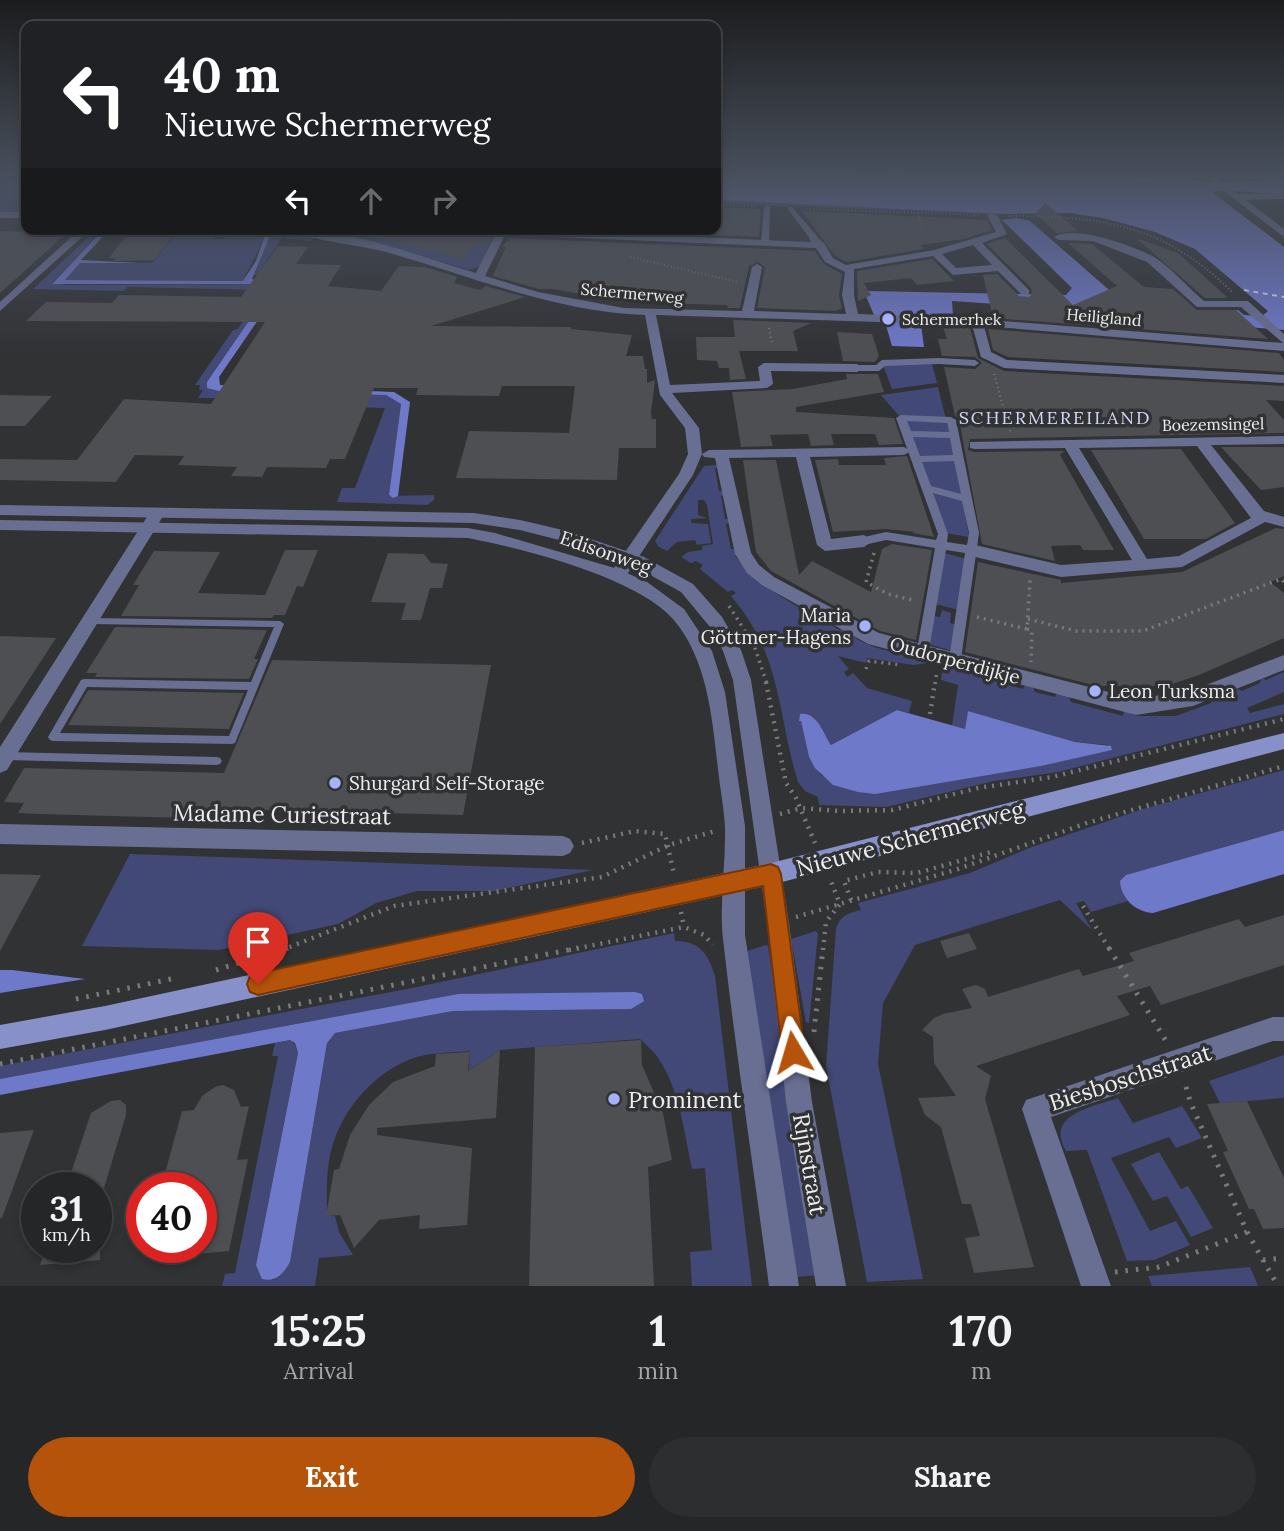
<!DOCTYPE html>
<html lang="en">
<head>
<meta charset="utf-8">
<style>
  body { margin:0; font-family:Lora,serif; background:#2d2e2f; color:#f1f3f6; height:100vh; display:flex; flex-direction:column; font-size:26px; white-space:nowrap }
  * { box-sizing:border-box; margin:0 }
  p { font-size:23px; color:#a3a5a7 }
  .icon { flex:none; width:38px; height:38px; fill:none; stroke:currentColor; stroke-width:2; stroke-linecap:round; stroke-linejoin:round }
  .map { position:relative; height:1286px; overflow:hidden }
  .details { display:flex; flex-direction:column; background:#252627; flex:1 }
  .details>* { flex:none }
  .hud { position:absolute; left:21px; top:21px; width:700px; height:214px; border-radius:14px; box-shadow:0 4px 10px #0003,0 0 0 2px #424344; background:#202124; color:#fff; overflow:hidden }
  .speed { position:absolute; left:21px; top:1172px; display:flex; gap:14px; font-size:35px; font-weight:700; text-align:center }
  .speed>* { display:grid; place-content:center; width:91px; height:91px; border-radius:50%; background:#252627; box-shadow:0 4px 10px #0003,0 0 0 2px #424344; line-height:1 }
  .speed small { font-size:18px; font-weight:400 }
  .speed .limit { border:10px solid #d22; background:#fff; color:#111 }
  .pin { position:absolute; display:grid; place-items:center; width:60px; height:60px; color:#fff; margin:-72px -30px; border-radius:50% 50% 50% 0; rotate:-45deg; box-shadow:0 0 7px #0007 }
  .pin .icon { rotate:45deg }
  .me { position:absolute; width:77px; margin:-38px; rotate:353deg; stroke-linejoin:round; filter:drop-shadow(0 0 5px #0008) }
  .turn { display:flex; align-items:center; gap:24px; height:147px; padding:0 28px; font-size:32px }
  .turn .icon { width:91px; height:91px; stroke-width:2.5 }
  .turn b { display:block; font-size:49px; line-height:60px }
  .lanes { display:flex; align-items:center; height:66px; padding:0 28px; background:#0003; justify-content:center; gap:35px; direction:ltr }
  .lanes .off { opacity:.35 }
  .eta { display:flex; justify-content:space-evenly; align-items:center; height:119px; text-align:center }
  .eta b { font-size:42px; font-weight:700; line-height:49px }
  .button { display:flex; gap:14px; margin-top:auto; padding:14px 28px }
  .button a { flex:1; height:80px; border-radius:42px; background:#b45309; color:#fff; font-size:28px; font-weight:700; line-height:80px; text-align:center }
  .button a+a { background:#2d2e2f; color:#f1f3f6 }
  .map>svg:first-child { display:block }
</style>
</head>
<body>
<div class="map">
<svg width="1284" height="1286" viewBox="0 0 1284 1286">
  <rect width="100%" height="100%" fill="#313234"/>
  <path fill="#434977" d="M15,181H26V213L0,212V185Z
    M716,200L959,210L1007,215L716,203Z
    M97,229H104L52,283L67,285L256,284L270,292L207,382L209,389L386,395L401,404L389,496L434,495V500L427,505L337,502L342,488H355L385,408L229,404L233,398H198L203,390H199L200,385H195L233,330L238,329L263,290L127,287L124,291L33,289Z
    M221,229L214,239H223L231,229H276L315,238L310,241L282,238L257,275H254L271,235L266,234L243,281L64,280L80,263H152L179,230Z
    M306,229H507L495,233L480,266L469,270L395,248Z
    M932,364L937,383L892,389L883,365Z
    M938,387L956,460L969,537L946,533L901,418L881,395Z
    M719,465L715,469L719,491L724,492V495L721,496L725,519H729L730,523L726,524L731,549H735L738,554L735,556C762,591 803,609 840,630L845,627C853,641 873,647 889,651L891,648L934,659L933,662L914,665L867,658L866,663L838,656L849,669L844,672L847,677L853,673L867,688L912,701L909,713L897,710L831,745L813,716L801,721L809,757L822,776L934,782L1041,766L1112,749L1108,745L1075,742L968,711L965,729L952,726L958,685L941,680L943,662L972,671L973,675L990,680L991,676L998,677L999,682L1023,689L1025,685L1033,687L1035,692L1055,697L1057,693L1069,696L1071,702L1123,716L1124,711L1137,716H1176L1211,703L1212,700C1223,699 1230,694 1238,689L1242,691L1260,683L1262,678L1266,680L1284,672V692L1247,708L1250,713L1284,704V714L1058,772L994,781L886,807L819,805L818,797L805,791L798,782C777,713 782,655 731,596L736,593L732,590L728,592L700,569L703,565L696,561L691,563L681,557L688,552L702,550V546L713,544L707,505L704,500H698V515L707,518L691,519V523L708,524L711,543L697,545L695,540L677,542L667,551L659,547L655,541L704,466Z
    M944,553L967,559L959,610L935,604Z
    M942,610L951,613L950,623L957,625L953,651L928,644L933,616L940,617Z
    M1284,770V830L1126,875L1124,896L1128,901L1091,912L1084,901L1076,903L1092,930L1060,900L915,945L883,1003L878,1064L923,1279L867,1282L826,1066L836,929C840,915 849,913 861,910L858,903L970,873L1029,848L1143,809Z
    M130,854L593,870L494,891H417L376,903L338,924L219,950L82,946Z
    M816,931L818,934L809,1023L806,1022L791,939Z
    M674,933L675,941C699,940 709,955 715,976L752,1286H692L690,1252L712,1250L705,1168L692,1169C684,1131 679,1086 656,1055C651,1049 645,1044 640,1039L500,1050L469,1070L470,1051C451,1053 429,1052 411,1059C369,1075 336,1117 329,1161C326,1179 327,1198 327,1216H335L339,1232L353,1255L319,1258L315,1286H222L225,1274L235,1273L278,1056H272L275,1043L290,1040L294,1043L298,1053L256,1265L273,1280L280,1276L290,1262L327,1043L335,1033L453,1011L631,1009L458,994L0,1079V1066L412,988Z
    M766,945L768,946L820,1275L794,1277L747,951Z
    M1284,1055V1098L1220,1103L1209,1081Z
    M1118,1098L1133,1123L1182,1106L1202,1138L1176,1148L1169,1137L1111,1158L1150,1231L1176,1221L1190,1245L1154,1260L1127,1261L1087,1150L1066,1151C1044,1114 1093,1107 1118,1098Z
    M1159,1152L1181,1189L1188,1186L1213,1228L1191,1237L1167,1196L1153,1201L1131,1164Z
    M1250,1267L1258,1286H1152L1148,1276Z"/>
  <path fill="#6f79ca" d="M716,175H859L885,178V175L1173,178L1171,175H1181C1196,188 1261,179 1284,179V194C1260,195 1236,188 1212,192L1284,247V330L1174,321L1154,315L952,301L953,315L905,316L907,323L921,324L924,347L892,346L885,322L874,315L865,294L867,291L1066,295L1072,288L1002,220L1017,218L1030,221L1108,289L1147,308L1204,312L1238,310L1244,315L1262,316L1268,311L1195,249L1155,232L1103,218L1069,213L1006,214L716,200Z
    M104,229H110L81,260L140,263H80L65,280L243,281L256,261L265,235L271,234L252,279L278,291L219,377L220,385L394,392L410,402L398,496L393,498L389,495L401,404L386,395L219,391L207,388V382L269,292L256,284H52Z
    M897,710L965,729L968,711L1075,742L1111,746L1112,750L1041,766L875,794L858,792L833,785L815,768L809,757L801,721H799L800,714C817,711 823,733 831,745Z
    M1284,830V874L1153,913C1136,912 1121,899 1120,881L1126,875Z
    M0,970H12L85,979L0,993Z
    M635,992L642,994L644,1001L631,1009L453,1011L335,1033L327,1043L290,1262C283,1274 277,1282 262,1279L256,1265L298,1053L295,1043L290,1040L0,1095V1079L458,994Z"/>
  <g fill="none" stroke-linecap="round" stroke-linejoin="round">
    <path stroke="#d9ddf3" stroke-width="2" stroke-dasharray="5 4.5" stroke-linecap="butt" d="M1244,290L1284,297"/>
  </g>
  <path fill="#4e4f52" d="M1045,203L1078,231L1057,233L1035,214Z
    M716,207L761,209L759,237L662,233V229H716Z
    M802,211L987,220L992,230L963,239L921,245L924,249L846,262L835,256Z
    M366,229H498L494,232L486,246H473L466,259L365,236Z
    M0,231L42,232H68L0,293Z
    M127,234H175L154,260L113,261L116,258H109Z
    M509,238L815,251L824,264L842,274L839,295L842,308L836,311L757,308L765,267L758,262L749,266L740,308H728L727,305L623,302L554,289H539L493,276L506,247H502Z
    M1005,238L1073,305L1117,286L1068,243L1092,244L1144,287L1173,289L1197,310H1236L1268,339L993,318L983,275L997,274L1019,296L1029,297L1032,294L1031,288L987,244Z
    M1136,238L1178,253L1228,298H1205Z
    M278,246L308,247L296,264L341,265L328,286L381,291L399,266L425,267L457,277L454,283L480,290L486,286L525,297L431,326L571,327V329L632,335L626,356H643L645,369H647V383L655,380L651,413L652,419H656V448H619L617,480L456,478L469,431L569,433L575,386H502L499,396L416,395L418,388H374L345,459H330L326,468L267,467L262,477L231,476L237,467L178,465L184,456L135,455L116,482L0,480V459L77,460L124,399L211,404L265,322L26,321L46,302L112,303L119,295L241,297Z
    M932,259L954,281L917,285L911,278L864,283L871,295L858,301L857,271Z
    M733,320L811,323L793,331L798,351H739L746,379L730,380L729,368H719L717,361L697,360L696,337H735Z
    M943,327L970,328L978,358L1004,371L1284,386V401L1266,400L1284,420V433L970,439L968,450L974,452L1064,451L1060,455L1114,550H1083L1080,545L1051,546L1055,561L982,544L959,419L955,416L944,367L975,369L982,363L975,357L942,356L938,339H947Z
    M988,329L1279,353L1284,360V372L1008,357L993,350Z
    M837,332L872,334L879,356L875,362L843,361Z
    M846,374H878L884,392L796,407V412L894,418L903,444L879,445L875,434H831L834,445L811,446L808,434L770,435L773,446L741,447L732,392L793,389L847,379Z
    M0,395L52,396L25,426H0Z
    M1221,447H1284V487L1261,490Z
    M1181,449L1235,523L1206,539H1144L1091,450Z
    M907,456L934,537L912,533L915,532L886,529L833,532L815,460L838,459L839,465H886L884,458Z
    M743,460H776L799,575L812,561L871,592L882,549L892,544L932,550L916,640L880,631L771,571L756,552Z
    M1276,528L1284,529V576L1270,582L1284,593V638L1199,675L1166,686H1097L965,652L978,562L1061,580V583L1182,572Z
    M285,550H318L303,587L297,586L285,615H274L272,618L121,616L139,585H133L154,551L220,552L198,593L265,595Z
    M388,553L424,554L431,563L448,564L442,588H430L421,620H401L406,603L371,602Z
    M115,627L267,630L254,659H258L249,679L95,677L97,673H86Z
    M0,636L56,638L0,724Z
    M272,660L491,665L463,815L190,808L185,818L39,814L18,813L24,803L4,802L24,768L224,773Z
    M88,690L244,693L229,729L68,725Z
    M0,874L41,875L0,951Z
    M1284,915V965L1161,1005L1150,986L1117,996L1130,1015L976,1066L991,1076L985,1099L1034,1267L974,1273L965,1238L980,1236L971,1204H962L941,1127L925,1115L918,1098L956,1096L934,1063L933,1037L922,1030L934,1018L943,1014L972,1008L962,989L976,985L985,989L988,997L1079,969L1083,976L1134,961L1129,953L1239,919L1245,927Z
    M969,933L977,949L947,958L940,941Z
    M641,1040L642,1065L663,1113L672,1160L648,1167L654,1286H529L535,1047Z
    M500,1050L496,1118L377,1128V1135L472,1148L467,1225L419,1229L420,1215L379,1220L354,1248L340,1215L326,1216L334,1170L339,1169L350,1135L369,1105L393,1082L435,1066L436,1054L470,1052L468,1071Z
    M223,1085L234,1090L241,1107L249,1106L237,1160L248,1159L229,1251L198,1254L210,1203L201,1204V1188H161L182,1111L194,1110L202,1096L215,1087Z
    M120,1100L126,1105V1115L104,1188H66L91,1113L111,1101Z
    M1247,1101L1284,1178V1228L1263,1229L1254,1209H1249L1223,1152L1228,1151L1207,1104Z
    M34,1130L2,1218H0V1133Z
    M46,1248H100V1260L40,1265Z"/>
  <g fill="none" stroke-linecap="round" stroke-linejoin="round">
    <path stroke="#7a7a7c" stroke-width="2" stroke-dasharray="1 2.5" stroke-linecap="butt" d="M716,205L756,206
      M806,209L980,215
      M918,213L922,228
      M1009,216C1103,217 1162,223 1232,292
      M630,257L738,282"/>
    <path stroke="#7a7a7c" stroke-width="2.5" stroke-dasharray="1 3.5" stroke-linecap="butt" d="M769,328L772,344
      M994,374L1011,434"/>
    <path stroke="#7a7a7c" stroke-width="3.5" stroke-dasharray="2 5" stroke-linecap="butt" d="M874,553L866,582L888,594L916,601
      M729,606L754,645L767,684
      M977,617L1027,629L1030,580
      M1028,619L1076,631H1143L1281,579L1284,582
      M1027,629L1032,631L1031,662
      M866,669L869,661L902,665
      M935,684L937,671"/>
    <path stroke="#7a7a7c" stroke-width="4.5" stroke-dasharray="2 6" stroke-linecap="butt" d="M766,682L786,783L796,798L815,843
      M930,714L935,682
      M780,814L801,808L839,811L892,810L978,788L1052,777L1284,719
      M582,843L635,831L665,834L674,874
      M851,900L844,881L878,872L917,873L991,852
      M1083,906L1110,950
      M681,912L684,927
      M796,917L958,869L1087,823L1284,766
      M282,950L394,906L602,877L669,845L715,831
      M569,950L684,927L704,935L713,945
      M823,950L826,922L840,904L830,879"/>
    <path stroke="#7a7a7c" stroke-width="5" stroke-dasharray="2.5 8" stroke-linecap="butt" d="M1109,948L1166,1041
      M216,970L288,948
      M76,999L171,979
      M814,1032L823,948
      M0,1064L578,948
      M1247,1232L1278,1286
      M1263,1260L1284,1258
      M1115,1272L1159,1267L1247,1232L1190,1101L1184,1080"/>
    <path fill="#696f92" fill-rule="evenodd" d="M90,618L280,621L284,624L235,743L232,744L53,741L50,740L48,737L81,680L84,679L251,682L274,627L90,624L86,621ZM87,687L248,690L229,736L60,733Z
      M5,752L217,757L220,758L222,761L220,764L217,765L5,760L2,759L0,756L2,753Z"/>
    <path fill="#696f92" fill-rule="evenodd" d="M767,205L770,207L769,243L765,245L761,243L764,207Z
      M788,207H792L817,236V240H811L788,209Z
      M939,358L975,360L979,363L975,366L939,364L885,366L879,371H857L853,368L857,365H876L882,360Z
      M901,415L951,417L956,420L979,533L961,659L959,663H951L949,659L965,553L946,550L929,650L927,653H919L917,650L935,548L886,540L864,545L859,541L860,538L886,532L936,540L938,534L896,418ZM907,421L947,423L949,432L911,431ZM913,437L950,438L953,455L920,456ZM954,461L961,494L931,486L922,462ZM933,493L962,501L969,533L967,545L947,542L948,534Z"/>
    <path fill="#696f92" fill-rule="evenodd" d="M1157,175H1284V179L1161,178Z
      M1284,193V199L1238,200L1233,197L1238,194Z
      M0,212H26V218H0Z
      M992,212L997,215L1007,234L982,243L1029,290V294H1021L998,271L953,275L933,256L854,269V295L858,314L964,318L1283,343L1241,307H1197L1147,262L1093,241L1059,240L1054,237C1073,224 1134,246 1154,257C1172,268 1188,288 1204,301H1248L1284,334V351L984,326L991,352L1007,360L1284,375V383L1004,368L981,357L972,325L656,315L670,385L760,381L758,367L764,363L857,364L863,368L857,372L771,371L773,384L767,388L672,393L699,428L702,454L709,450L904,447L911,451L904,455L810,457L831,539L864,535L872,541L864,547L825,551L817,545L796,457L729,458L751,553L759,565L774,577L879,633L1136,699L1193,690L1284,655V670L1193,706L1136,715L868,644L762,585L747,573L735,554L715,458L704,457L702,454L693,475L624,579H612L610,575L612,571L679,474L688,454L685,428L660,395L645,315C555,312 471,276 386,252C361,245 305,240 287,229C351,229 415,255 476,273L496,233L506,229L811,242L809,238L814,235L824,243L833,258L846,265L934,250L996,232L987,215ZM508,235L816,248L825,262L845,272L842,295L846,314L754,311L762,267L757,264L752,267L742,311L624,308L538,292L485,276L504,237ZM973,245L992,265L956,268L942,254Z
      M80,229H91L0,311V302Z
      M1284,436V444L1211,445L1264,511L1284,517V527L1265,522L1182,567L1061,577L971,556L963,550L971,544L1061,565L1132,560L1065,448L975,449L970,448V442ZM1197,446L1251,518L1179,556L1147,559L1079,448Z
      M157,508L165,513L7,770L0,773V747L152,509Z
      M0,824L563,836L570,839L574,846L570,853L563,856L0,844Z
      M1273,1017H1284V1041H1273L1051,1117L1111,1286H1081L1022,1109L1026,1100Z"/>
    <path fill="#696f92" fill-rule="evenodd" d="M1203,175H1213L1284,229V237Z
      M0,505L474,513L520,520L567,531L644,557L693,584L722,617L741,650L751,680L789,923L812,1102L846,1286H816L786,1102L767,923L733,680L723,651L710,627L681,592L632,565L559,540L520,530L474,523L0,515Z
      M0,520L468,528L495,533L618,569L647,582L684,609L712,651L725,692L745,826V935L799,1286H769C754,1170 736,1055 723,939C719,902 726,864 725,827C724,808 720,788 718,769C712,718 708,660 673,619C635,577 524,549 468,538L0,530Z"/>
    <path fill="#8790c8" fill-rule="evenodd" d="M1284,733V749L771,885L105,1030L0,1049V1025L105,1006L771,863Z"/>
  </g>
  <linearGradient id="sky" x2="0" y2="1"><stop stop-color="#1b1c1d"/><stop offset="0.49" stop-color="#484f5c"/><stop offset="1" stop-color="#484f5c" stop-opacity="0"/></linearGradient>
  <rect width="1284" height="355" fill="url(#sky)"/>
  <path fill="#b45309" stroke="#753606" stroke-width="2" d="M771,864L778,867L781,874L805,1052L801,1060L793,1064L785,1060L782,1052L763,886L258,995L250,992L247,984L250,976L258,973Z"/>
  <g fill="#a5b1fc" stroke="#313234" stroke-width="2.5">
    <circle cx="888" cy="319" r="7"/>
    <circle cx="865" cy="626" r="7"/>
    <circle cx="1095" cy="691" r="7"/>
    <circle cx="335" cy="783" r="7"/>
    <circle cx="614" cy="1099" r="7"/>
  </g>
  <g text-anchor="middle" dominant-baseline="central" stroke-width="7" stroke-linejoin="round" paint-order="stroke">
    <g font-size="16" fill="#ededef" stroke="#313234">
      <text transform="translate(632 293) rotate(5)">Schermerweg</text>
      <text transform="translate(1104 317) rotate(5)">Heiligland</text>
      <text transform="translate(1213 424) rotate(-1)">Boezemsingel</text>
    </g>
    <g font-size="16" fill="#ededef" stroke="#313234" text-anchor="start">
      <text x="902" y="319">Schermerhek</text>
    </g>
    <g font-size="18" letter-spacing="2" fill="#d3d9f5" stroke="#313234">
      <text x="1055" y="417">SCHERMEREILAND</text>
    </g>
    <g font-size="19" fill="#ededef" stroke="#313234">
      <text transform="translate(606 552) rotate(19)">Edisonweg</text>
      <text transform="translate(955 660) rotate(15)">Oudorperdijkje</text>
    </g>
    <g font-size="19" fill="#ededef" stroke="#313234" text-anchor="start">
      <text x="851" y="615" text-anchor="end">Maria<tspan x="851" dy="22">Göttmer-Hagens</tspan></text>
      <text x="1109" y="691">Leon Turksma</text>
      <text x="349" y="783">Shurgard Self-Storage</text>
    </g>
    <g font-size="23" fill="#ededef" stroke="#313234">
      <text transform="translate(282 814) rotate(1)">Madame Curiestraat</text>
      <text transform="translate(910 838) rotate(-15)">Nieuwe Schermerweg</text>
      <text transform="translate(1130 1077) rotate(-18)">Biesboschstraat</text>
      <text transform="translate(810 1164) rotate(80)">Rijnstraat</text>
    </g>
    <g font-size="23" fill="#ededef" stroke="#313234" text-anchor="start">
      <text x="628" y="1099">Prominent</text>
    </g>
  </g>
</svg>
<div class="speed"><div>31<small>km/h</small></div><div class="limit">40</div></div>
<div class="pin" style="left:258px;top:984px;background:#d93025"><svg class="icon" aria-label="arrive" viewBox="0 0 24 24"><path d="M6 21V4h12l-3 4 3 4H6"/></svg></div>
<svg class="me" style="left:793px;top:1052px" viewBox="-20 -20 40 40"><path d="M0-17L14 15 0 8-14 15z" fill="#b45309" stroke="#fff" stroke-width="4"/></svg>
<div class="hud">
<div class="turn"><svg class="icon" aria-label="left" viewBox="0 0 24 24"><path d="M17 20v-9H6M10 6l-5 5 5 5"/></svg><div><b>40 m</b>Nieuwe Schermerweg</div></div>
<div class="lanes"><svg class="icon" aria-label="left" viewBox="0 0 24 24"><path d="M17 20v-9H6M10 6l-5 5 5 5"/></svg><svg class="icon off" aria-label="ahead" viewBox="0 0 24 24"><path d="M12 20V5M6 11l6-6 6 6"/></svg><svg class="icon off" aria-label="right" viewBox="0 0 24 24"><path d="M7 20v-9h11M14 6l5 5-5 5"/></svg></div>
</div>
</div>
<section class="details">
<div class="eta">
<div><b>15:25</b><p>Arrival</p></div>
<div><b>1</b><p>min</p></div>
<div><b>170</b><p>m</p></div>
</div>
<div class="button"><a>Exit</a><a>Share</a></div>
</section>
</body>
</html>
